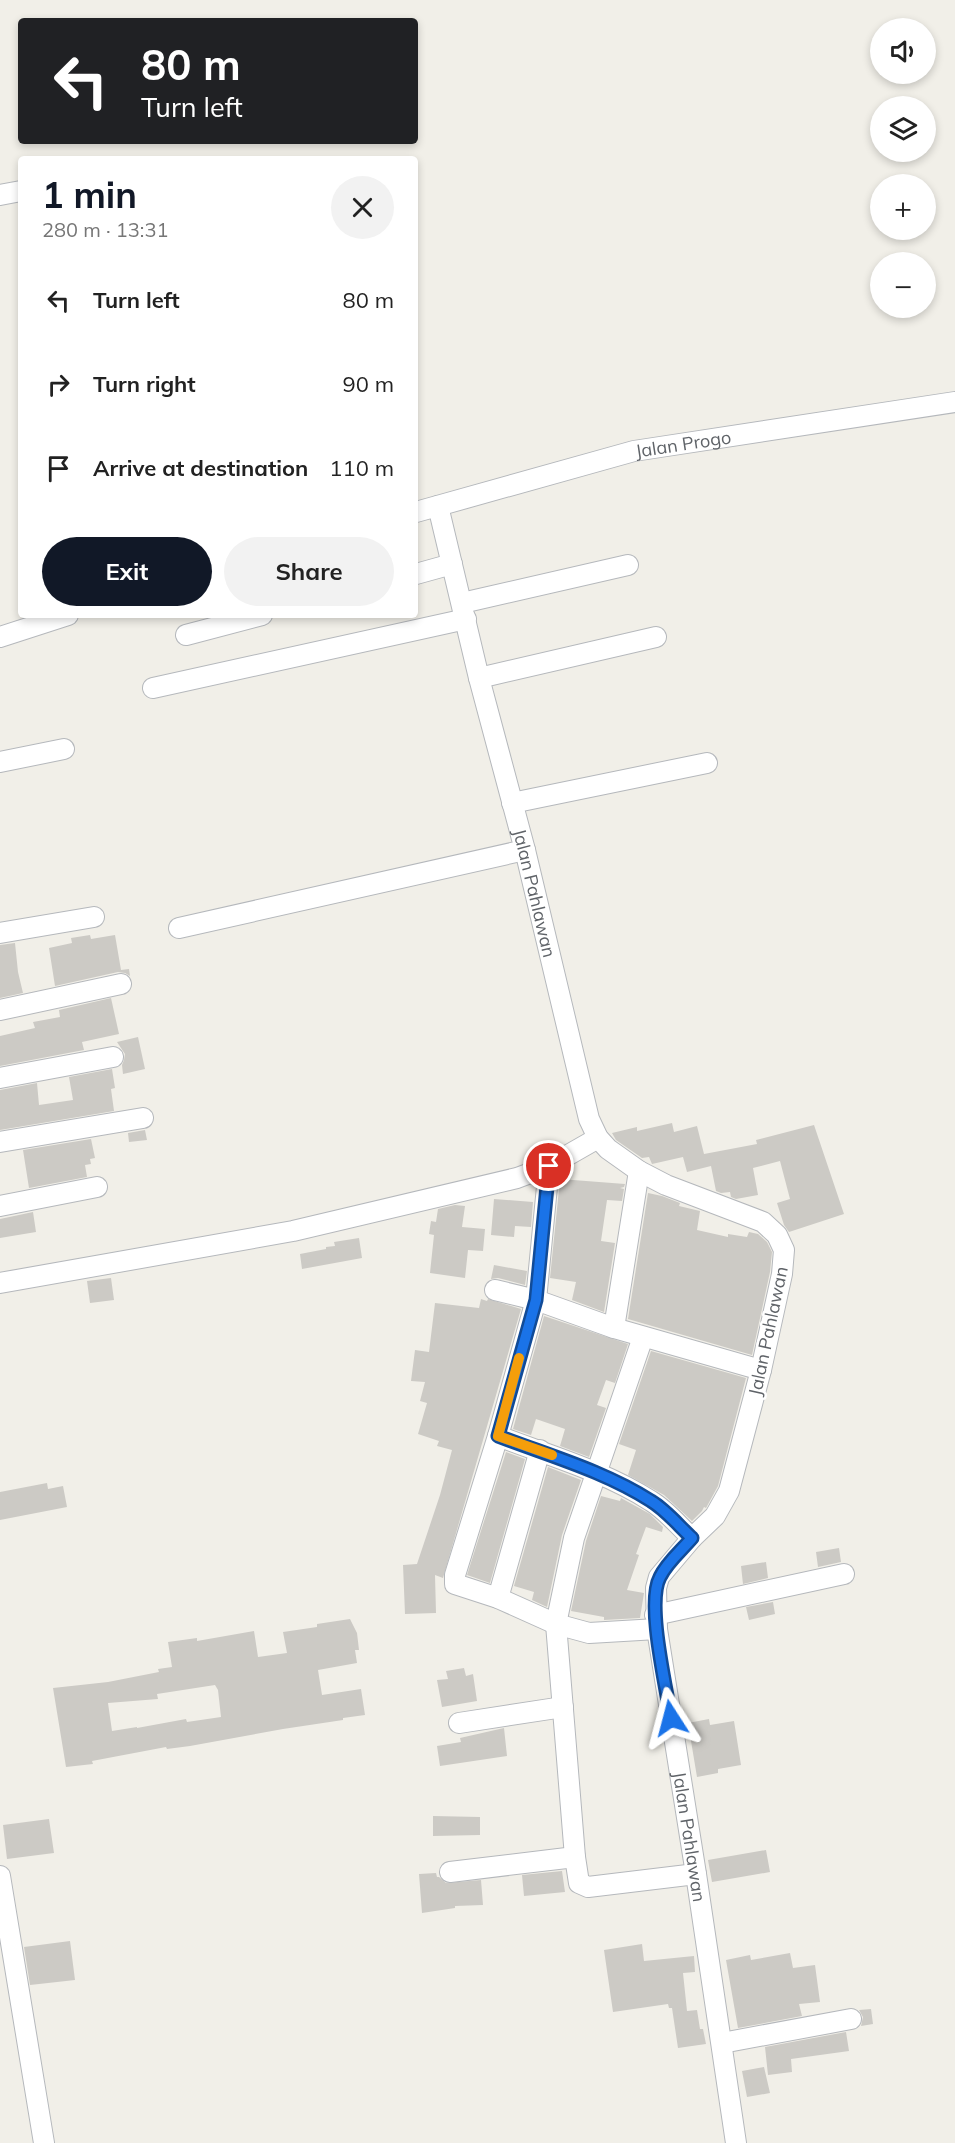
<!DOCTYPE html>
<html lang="en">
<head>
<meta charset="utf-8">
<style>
  body { margin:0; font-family:Mulish,sans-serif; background:#f2f2f2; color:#222; height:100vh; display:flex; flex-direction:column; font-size:22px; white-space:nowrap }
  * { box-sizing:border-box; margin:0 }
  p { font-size:20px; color:#767676 }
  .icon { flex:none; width:33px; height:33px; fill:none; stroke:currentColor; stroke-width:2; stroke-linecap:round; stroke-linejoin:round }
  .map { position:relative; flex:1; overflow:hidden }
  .side { position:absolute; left:18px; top:156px; width:400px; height:462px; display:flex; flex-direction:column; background:#fff; border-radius:6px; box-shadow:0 3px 9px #0003 }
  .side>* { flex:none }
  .guide { position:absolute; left:18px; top:18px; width:400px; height:126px; border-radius:6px; box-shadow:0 3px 9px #0003; background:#202124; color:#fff; overflow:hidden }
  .tools { position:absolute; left:870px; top:18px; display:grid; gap:12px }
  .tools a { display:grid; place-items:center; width:66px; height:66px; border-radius:50%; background:#fff; box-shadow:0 3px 9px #0003; font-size:30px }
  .pin { position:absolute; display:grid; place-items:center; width:51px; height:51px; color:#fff; margin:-26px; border:3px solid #fff; border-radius:50%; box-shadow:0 2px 6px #0007 }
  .me { position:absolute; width:66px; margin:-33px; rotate:351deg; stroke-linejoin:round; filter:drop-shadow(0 0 4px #0008) }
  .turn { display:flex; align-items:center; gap:21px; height:126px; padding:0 24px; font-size:27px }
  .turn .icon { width:78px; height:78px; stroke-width:2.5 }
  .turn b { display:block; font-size:42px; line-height:51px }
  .round { display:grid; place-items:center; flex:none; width:63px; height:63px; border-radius:32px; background:#f2f2f2 }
  .summary { display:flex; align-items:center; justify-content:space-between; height:102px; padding:0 24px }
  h1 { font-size:36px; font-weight:700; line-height:45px; color:#111827 }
  .cta { display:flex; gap:12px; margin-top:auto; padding:12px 24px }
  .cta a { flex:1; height:69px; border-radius:36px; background:#111827; color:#fff; font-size:24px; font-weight:700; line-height:69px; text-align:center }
  .cta a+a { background:#f2f2f2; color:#222 }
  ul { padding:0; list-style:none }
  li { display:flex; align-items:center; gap:18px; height:84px; padding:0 24px }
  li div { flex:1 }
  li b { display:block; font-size:22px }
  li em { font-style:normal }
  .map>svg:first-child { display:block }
</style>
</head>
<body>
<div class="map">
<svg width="955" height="2143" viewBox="0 0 955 2143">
  <rect width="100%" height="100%" fill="#f1efe8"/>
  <path fill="#cccac5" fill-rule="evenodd" d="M90,935L91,939L115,935L121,970L129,969L130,976L125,973L118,972L55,986L49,948L72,943L71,938Z
    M15,943L18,972L23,993L0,998V945Z
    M111,998L119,1034L82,1042L84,1050L0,1066V1036L35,1028L33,1022L60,1017L59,1010Z
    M138,1037L145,1069L123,1074L122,1065L124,1060L125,1054L117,1042Z
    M112,1069L115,1088L111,1089L114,1111L0,1130V1090L37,1083L39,1105L73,1100L69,1077Z
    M672,1123L674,1132L697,1126L704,1154L757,1144L756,1140L814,1125L844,1214L789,1232L784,1225L777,1203L790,1199L780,1161L753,1168L758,1195L736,1199L731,1197L730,1192L721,1193L716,1191L711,1166L687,1172L683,1157L652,1164L649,1157L642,1158L616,1140L612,1133L637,1127V1131Z
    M145,1130L147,1140L129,1142L128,1133Z
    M91,1139L95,1158L90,1159L91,1164L85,1165L87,1177L29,1188L23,1150Z
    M560,1179L625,1184L624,1187L620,1188L624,1189L622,1201L607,1200L601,1241L615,1243L604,1312L572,1300L576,1282L550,1278Z
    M648,1193L662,1196L680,1203L679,1206L700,1211L697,1230L728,1237V1234L747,1237L749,1232L758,1234L767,1242L772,1252L770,1272L752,1355L628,1319Z
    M494,1199L533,1202L531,1227L515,1226L514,1237L491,1235Z
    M455,1205L465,1206L462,1227L485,1229L483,1251L468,1250L465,1278L430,1273L434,1235L429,1234L431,1221L436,1222L438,1209Z
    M33,1212L36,1232L0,1238V1219Z
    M359,1238L362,1258L302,1269L300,1254L326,1249V1247L335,1246L334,1242Z
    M494,1265L527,1271L525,1285L498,1278L491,1279Z
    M111,1278L114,1300L90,1303L87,1281Z
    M481,1299L487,1301L488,1299L521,1309L443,1578L435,1575L436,1613L405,1614L403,1565L417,1564L440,1495L452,1450L437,1446L439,1441L418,1434L427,1403L420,1401L425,1382L411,1381L415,1350L429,1352L435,1303L479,1308Z
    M544,1316L628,1344L615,1383L606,1380L597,1405L606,1408L589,1457L560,1446L565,1429L536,1419L531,1435L513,1429Z
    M651,1351L746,1378L718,1486L706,1508L704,1507L702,1511L692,1521L664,1495L628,1475L636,1450L619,1444Z
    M506,1452L525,1459L490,1583L467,1575Z
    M548,1467L581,1480L562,1535L547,1607L532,1600L534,1592L514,1586Z
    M47,1483L48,1489L63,1486L67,1507L0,1520V1492Z
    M601,1496L620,1501L621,1498L650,1514L663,1527L662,1532L646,1527L636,1554L639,1555L627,1590L644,1593L640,1618L604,1620V1617L571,1611L586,1541Z
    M839,1548L841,1562L818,1567L816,1552Z
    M766,1562L768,1578L743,1584L741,1566Z
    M773,1602L775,1614L749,1620L746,1607Z
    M350,1619L357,1633L359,1650H355L357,1663L318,1670L322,1695L361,1689L365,1715L343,1718V1720L283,1729L190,1746L167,1749L166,1747L92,1761L93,1764L66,1767L53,1688L108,1682L159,1672L158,1669L172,1667L168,1642L197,1638V1641L254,1631L258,1657L287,1653L283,1632L317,1627V1624ZM215,1685L218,1690L221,1717L187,1722L186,1719L137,1728V1727L112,1731L108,1703L158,1699L157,1694Z
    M464,1668L466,1676L473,1674L477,1701L442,1707L437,1680L448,1679L446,1671Z
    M709,1719L710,1725L734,1721L741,1765L718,1769V1773L697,1777L688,1723Z
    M504,1728L507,1756L440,1766L437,1746L461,1742L460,1738Z
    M433,1816L480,1817V1835L433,1836Z
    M49,1819L54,1853L7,1859L3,1825Z
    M766,1850L770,1872L712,1882L708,1860Z
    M562,1871L565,1892L524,1896L522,1875Z
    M436,1873L437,1877H439L446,1883L481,1880L483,1905L455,1906V1908L422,1913L419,1874Z
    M70,1941L75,1980L30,1985L24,1947Z
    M642,1944L644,1961L694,1956L695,1972L683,1973L687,2011L697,2010L700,2029H703L706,2044L678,2048L672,2008H669L668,2004L613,2012L604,1950Z
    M790,1953L793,1968L815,1965L820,2002L799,2004L802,2016L738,2028L726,1960L750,1955L751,1960Z
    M871,2009L873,2024L861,2026L863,2017L859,2010Z
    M846,2032L849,2051L791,2059L792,2072L768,2075L765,2047Z
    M764,2067L770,2093L747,2097L742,2071Z"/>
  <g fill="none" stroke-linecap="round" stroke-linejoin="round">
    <defs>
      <g id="minor">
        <path d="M0,195L21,191"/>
        <path id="s1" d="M438,506L479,678L525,850L589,1119L598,1138L608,1149L639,1171L666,1185L763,1222L777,1235L784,1250L782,1274L761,1370L729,1491L715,1516L692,1538L659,1577L656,1588L657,1629L696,1874L736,2143"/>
        <path id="s2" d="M416,512L634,451L955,402"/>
        <path d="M416,574L452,564"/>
        <path d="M462,603L628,565"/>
        <path d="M186,635L262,615"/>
        <path d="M0,637L68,615"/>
        <path d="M479,678L656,637"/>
        <path d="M153,688L466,619"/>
        <path d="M0,762L64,749"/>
        <path d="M512,803L707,763"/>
        <path d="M179,928L525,850"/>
        <path d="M0,933L94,917"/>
        <path d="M0,1010L121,984"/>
        <path d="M0,1078L113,1057"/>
        <path d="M0,1142L143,1118"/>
        <path d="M0,1206L97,1187"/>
        <path d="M0,1283L293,1231L517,1178L549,1166L598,1138"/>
        <path d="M495,1290L536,1300L614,1328L761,1370"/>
        <path d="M614,1328L639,1171"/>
        <path d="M643,1337L574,1538L556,1624L575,1857L579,1883L588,1887L696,1874"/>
        <path d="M498,1436L536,1300L549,1166"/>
        <path d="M498,1598L540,1450"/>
        <path d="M655,1615L844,1574"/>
        <path d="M657,1629L589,1633L556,1624L498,1598L455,1584V1575L498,1436C550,1456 604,1471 651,1501C666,1510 679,1526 692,1538"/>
        <path d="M459,1723L563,1707"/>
        <path d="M450,1872L575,1857"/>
        <path d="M0,1876L44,2143"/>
        <path d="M722,2043L851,2019"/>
      </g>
    </defs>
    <use href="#minor" stroke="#b5b8bc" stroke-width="22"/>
    <use href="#minor" stroke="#fff" stroke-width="20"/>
  </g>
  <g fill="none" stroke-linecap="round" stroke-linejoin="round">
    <defs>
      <path id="route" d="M549,1166L536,1300L498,1436C550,1456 604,1471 651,1501C666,1510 679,1526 692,1538C682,1550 667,1562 660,1577C646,1603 666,1686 671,1718"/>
    </defs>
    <use href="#route" stroke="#114b97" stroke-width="15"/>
    <use href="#route" stroke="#1a73e8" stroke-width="10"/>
    <path stroke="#f59e0b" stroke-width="10" d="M519,1358L498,1436L552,1455"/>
  </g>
  <g text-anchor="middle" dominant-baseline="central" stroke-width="5" stroke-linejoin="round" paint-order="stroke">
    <g font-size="18" fill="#5f6368" stroke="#fff">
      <text stroke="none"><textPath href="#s2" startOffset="276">Jalan Progo</textPath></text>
      <text stroke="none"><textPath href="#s1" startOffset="399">Jalan Pahlawan</textPath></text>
      <text transform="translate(768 1331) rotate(-78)">Jalan Pahlawan</text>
      <text stroke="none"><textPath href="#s1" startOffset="1497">Jalan Pahlawan</textPath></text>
    </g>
  </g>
</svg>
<div class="tools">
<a><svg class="icon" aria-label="sound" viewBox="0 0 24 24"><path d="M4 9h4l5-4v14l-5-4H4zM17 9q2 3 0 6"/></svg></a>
<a><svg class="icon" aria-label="layers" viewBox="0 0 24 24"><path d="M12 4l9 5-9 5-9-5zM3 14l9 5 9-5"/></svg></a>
<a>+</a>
<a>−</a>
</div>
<div class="pin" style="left:549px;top:1166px;background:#d93025"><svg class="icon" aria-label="arrive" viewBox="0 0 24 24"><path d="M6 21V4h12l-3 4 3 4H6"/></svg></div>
<svg class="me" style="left:671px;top:1718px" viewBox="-20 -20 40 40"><path d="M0-17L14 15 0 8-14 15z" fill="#1a73e8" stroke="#fff" stroke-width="4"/></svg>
<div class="guide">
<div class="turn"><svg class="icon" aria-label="left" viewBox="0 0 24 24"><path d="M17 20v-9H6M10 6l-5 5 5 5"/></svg><div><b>80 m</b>Turn left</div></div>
</div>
<section class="side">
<div class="summary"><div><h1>1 min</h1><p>280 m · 13:31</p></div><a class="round"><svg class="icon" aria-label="close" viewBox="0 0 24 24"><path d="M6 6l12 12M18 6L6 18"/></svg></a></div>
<ul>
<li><svg class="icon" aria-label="left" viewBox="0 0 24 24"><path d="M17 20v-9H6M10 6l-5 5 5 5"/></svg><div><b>Turn left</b></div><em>80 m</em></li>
<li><svg class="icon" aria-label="right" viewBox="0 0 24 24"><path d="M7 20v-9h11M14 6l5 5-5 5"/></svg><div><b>Turn right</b></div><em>90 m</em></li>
<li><svg class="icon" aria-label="arrive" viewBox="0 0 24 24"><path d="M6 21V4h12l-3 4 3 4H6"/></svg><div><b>Arrive at destination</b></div><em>110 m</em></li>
</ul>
<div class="cta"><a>Exit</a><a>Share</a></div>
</section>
</div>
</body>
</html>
